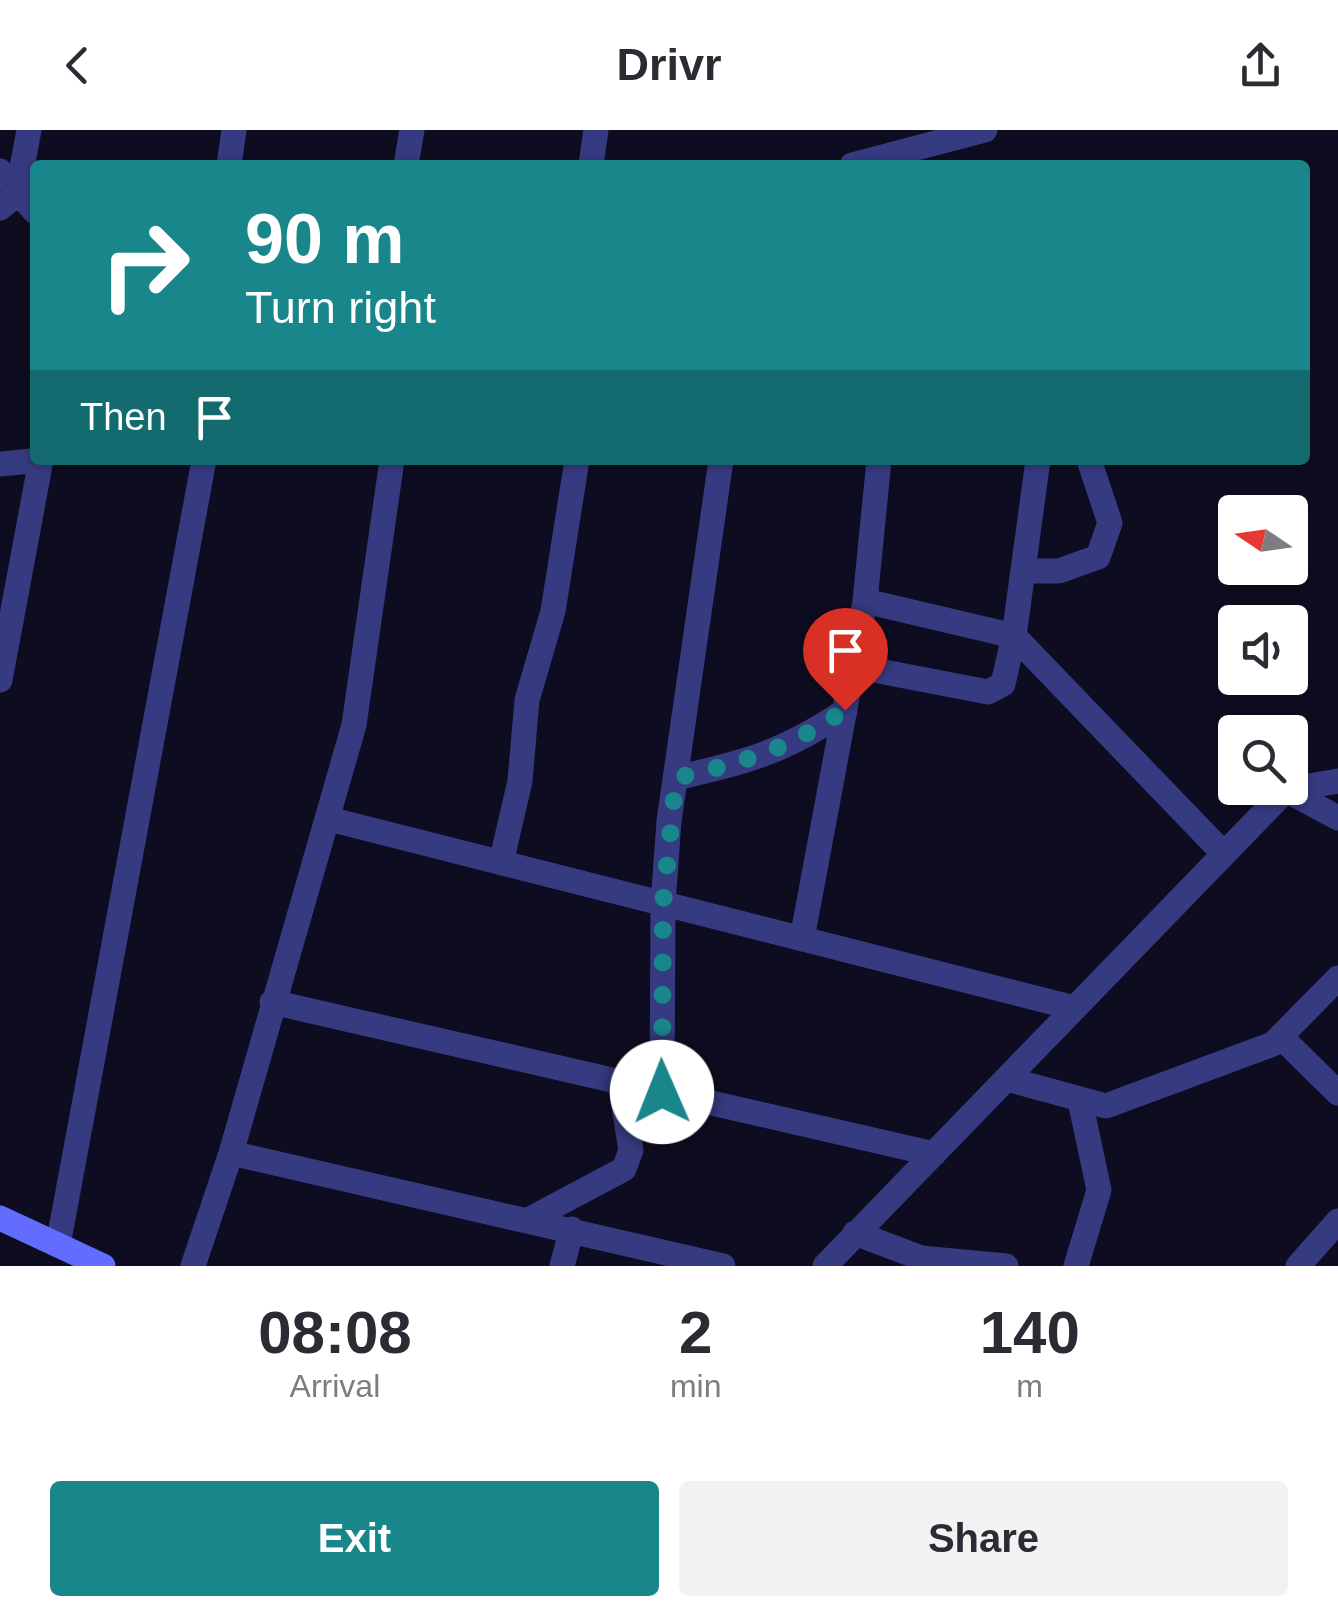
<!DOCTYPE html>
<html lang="en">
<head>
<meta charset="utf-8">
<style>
  body { margin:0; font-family:Arial,sans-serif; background:#f2f2f3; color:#2b2b33; height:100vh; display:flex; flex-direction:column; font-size:38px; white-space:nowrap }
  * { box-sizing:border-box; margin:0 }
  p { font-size:32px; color:#7c7c81 }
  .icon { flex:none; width:55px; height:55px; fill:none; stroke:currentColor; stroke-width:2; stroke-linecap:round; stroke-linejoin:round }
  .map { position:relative; height:1136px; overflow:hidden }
  .panel { display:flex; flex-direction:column; background:#fff; flex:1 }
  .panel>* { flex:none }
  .guide { position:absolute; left:30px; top:30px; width:1280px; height:305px; border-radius:10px; box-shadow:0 2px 8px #0004; background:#18868b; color:#fff; overflow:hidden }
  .needle { width:65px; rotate:283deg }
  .tools { position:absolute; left:1218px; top:365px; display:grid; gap:20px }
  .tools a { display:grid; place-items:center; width:90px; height:90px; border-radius:10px; background:#fff; box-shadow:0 2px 8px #0004; font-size:50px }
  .pin { position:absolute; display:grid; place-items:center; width:85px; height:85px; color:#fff; margin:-102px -42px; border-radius:50% 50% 50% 0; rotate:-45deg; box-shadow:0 0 10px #0007 }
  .pin .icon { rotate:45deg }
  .me { position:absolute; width:110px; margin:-55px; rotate:359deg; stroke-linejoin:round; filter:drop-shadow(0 0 8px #0008) }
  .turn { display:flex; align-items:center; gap:35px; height:210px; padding:0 50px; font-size:45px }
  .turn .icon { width:130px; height:130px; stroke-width:2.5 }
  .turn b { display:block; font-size:70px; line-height:85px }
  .then { display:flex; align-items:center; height:95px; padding:0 50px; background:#0003; gap:20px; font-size:38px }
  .eta { display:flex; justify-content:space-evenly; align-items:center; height:170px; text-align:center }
  .eta b { font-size:60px; font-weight:700; line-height:70px }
  .button { display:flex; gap:20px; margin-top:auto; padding:20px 50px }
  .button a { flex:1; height:115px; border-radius:10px; background:#18868b; color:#fff; font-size:40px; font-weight:700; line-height:115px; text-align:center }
  .button a+a { background:#f2f2f3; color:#2b2b33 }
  header { display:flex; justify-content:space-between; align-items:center; height:130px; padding:0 50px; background:#fff; font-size:45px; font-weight:700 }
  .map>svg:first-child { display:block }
</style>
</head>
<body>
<header><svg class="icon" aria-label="back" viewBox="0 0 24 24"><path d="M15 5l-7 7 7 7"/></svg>Drivr<svg class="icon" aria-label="share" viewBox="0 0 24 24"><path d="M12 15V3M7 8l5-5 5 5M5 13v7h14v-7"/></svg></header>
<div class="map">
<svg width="1338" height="1136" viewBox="0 0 1338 1136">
  <rect width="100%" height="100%" fill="#0e0c20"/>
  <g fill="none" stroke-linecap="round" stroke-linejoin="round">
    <path stroke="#363a80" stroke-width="25" d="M229,35L234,0
      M406,35L412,0
      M591,35L596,0
      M852,35L985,0
      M0,41L35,82
      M0,78L17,64L29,0
      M0,334L41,330
      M1023,441H1059L1098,427L1110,393L1089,330
      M865,471L1014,506L1224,724
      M853,536L988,562L1003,554L1014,506L1038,330
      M0,550L41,330
      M676,648C749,631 782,623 845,581
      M1286,660L1338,688
      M329,689L1075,878
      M501,733L520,651L527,570L553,481L577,330
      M802,809L865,471L879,330
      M272,872L934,1024
      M1282,908L1338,963
      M1007,949L1106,976L1273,914L1338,848
      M662,962L663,774L669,691L721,330
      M231,1023L723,1136
      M530,1089L624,1039L631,1020L620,952
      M855,1103L921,1128L1006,1136
      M58,1115L204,330
      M193,1136L231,1023L354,595L392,330
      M562,1136L572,1099
      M825,1136L1286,660L1338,651
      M1076,1136L1099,1060L1080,971
      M1298,1136L1338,1091"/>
    <path stroke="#626dff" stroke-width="25" d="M0,1088L103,1136"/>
  </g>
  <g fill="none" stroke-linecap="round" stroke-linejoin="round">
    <path stroke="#18868b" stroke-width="18" stroke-dasharray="0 32.4" d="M662,962L663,774L676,648C746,631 784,621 845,580"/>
  </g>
</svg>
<div class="tools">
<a><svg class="needle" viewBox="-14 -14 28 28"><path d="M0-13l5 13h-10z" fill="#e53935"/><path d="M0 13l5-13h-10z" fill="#7c7c81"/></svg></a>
<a><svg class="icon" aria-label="sound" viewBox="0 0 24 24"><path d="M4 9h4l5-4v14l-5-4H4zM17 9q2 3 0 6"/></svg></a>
<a><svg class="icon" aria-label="search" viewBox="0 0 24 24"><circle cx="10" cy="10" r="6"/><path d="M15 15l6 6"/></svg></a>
</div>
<div class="pin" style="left:845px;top:580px;background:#d93025"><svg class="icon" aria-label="arrive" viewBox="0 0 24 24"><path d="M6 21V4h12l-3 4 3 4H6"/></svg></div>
<svg class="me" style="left:662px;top:962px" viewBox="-20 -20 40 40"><circle r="19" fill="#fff"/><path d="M0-13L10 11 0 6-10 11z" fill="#18868b"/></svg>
<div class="guide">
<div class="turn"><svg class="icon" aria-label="right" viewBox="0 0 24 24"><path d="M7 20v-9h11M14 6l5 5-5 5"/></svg><div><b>90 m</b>Turn right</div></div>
<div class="then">Then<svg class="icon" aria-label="arrive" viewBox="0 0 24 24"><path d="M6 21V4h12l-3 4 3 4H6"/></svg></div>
</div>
</div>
<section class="panel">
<div class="eta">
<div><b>08:08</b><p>Arrival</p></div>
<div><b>2</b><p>min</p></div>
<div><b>140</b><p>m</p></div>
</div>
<div class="button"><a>Exit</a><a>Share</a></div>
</section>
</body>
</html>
